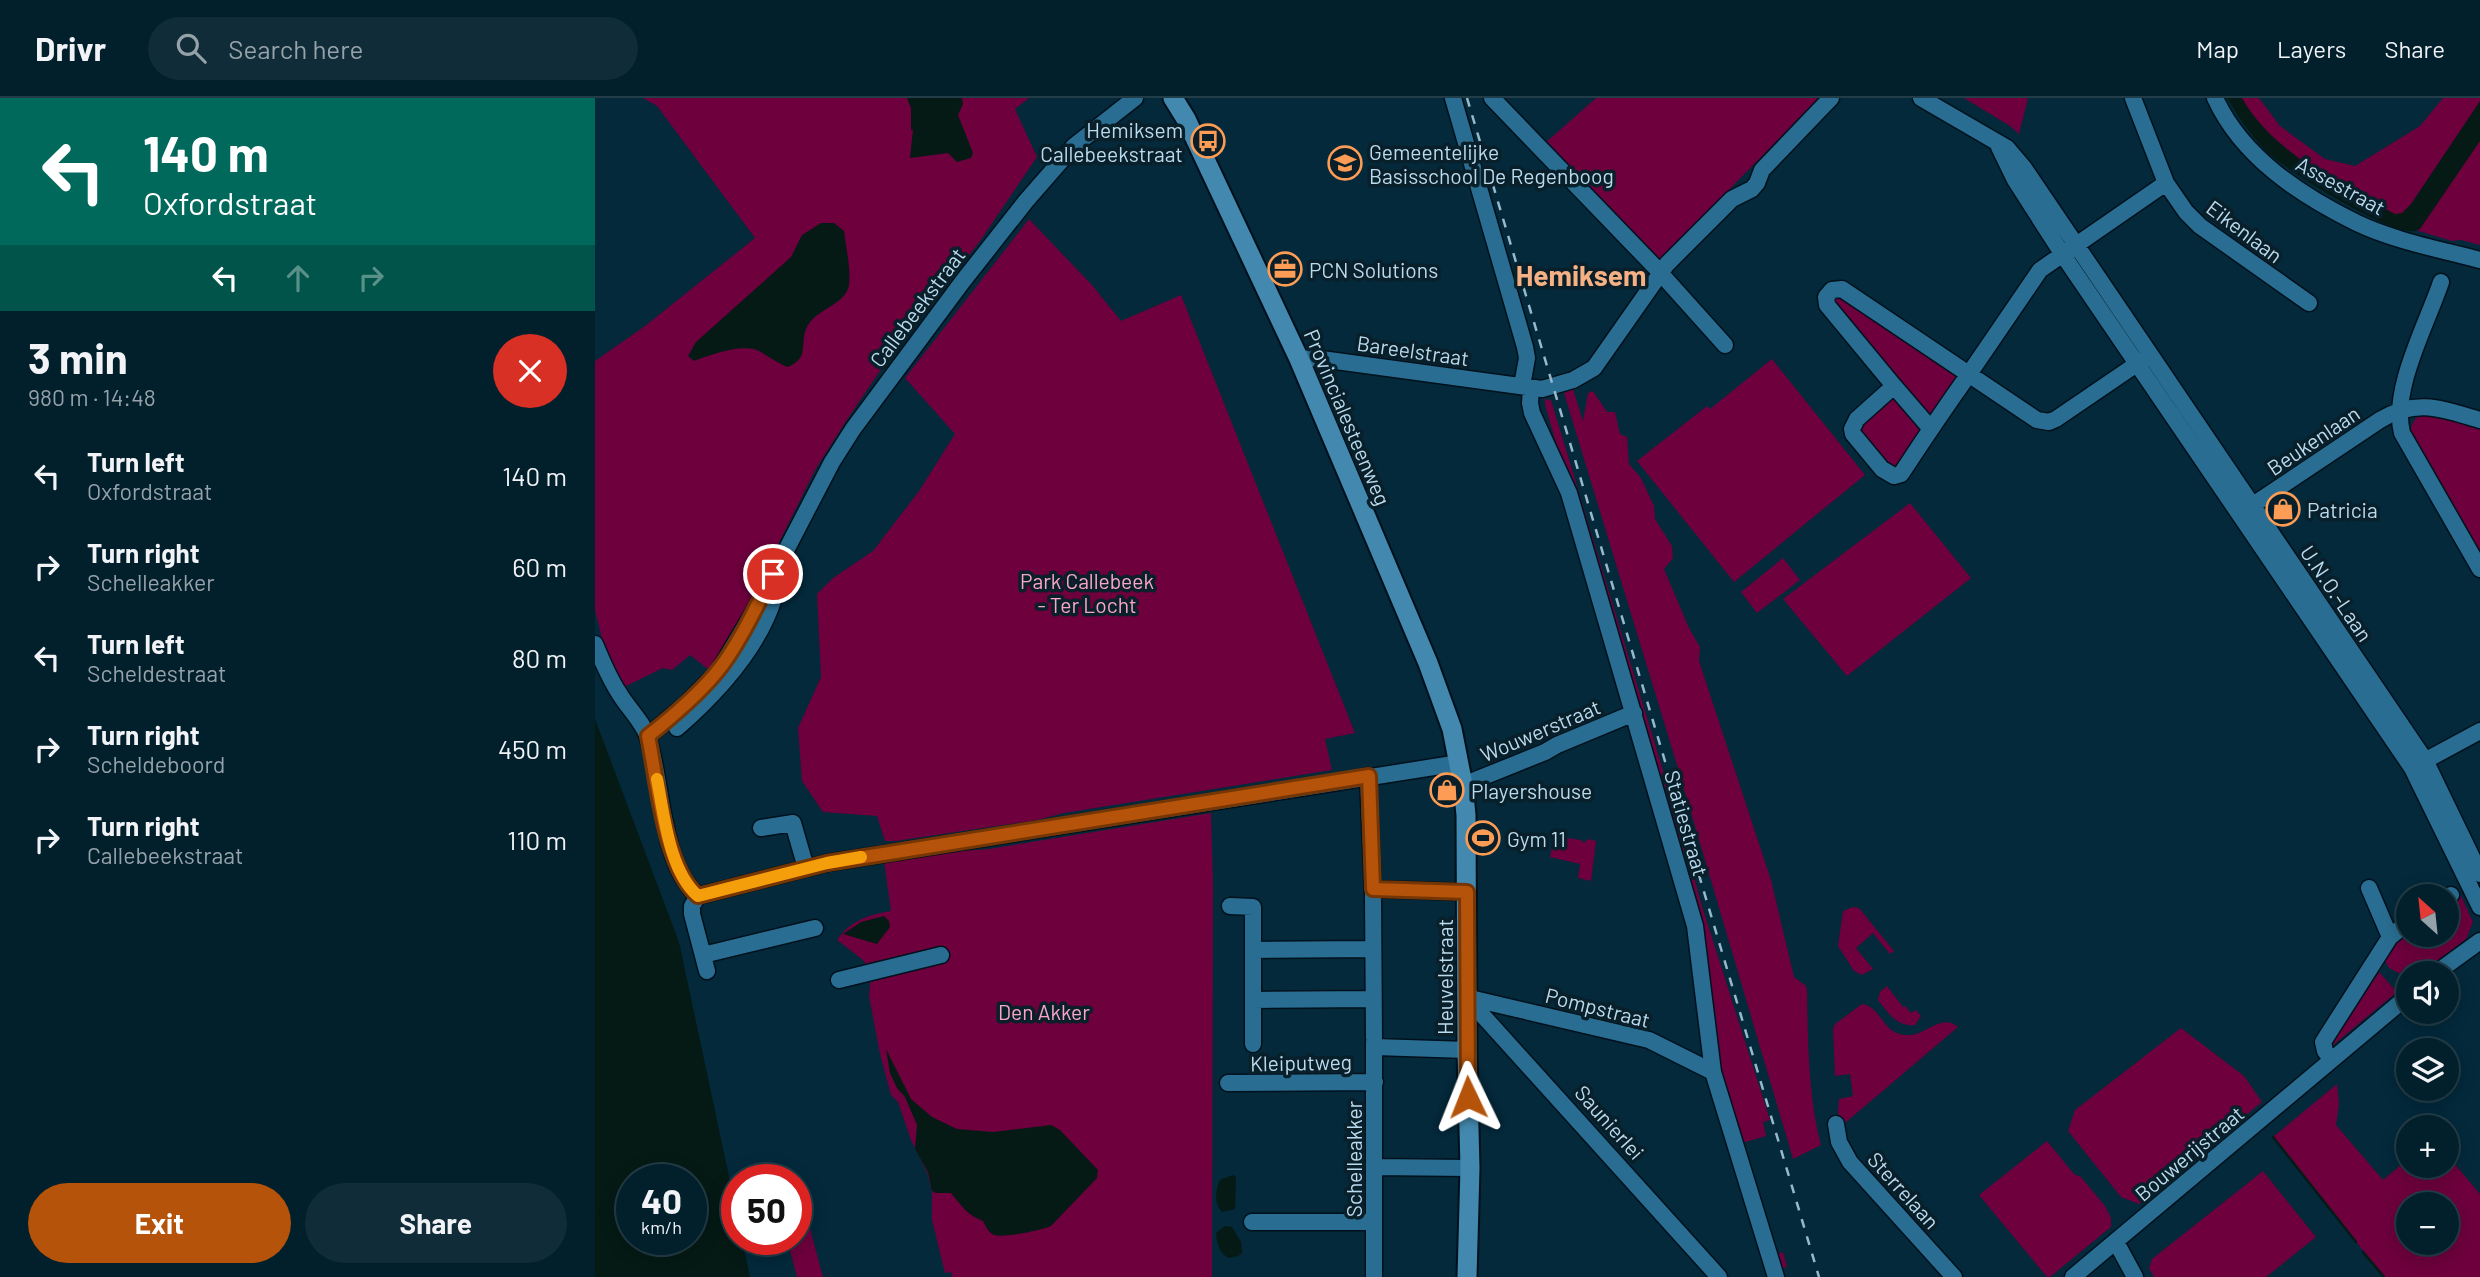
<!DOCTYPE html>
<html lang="en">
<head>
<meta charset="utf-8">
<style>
  body { margin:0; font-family:Barlow,sans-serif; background:#102c38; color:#f1f3f6; height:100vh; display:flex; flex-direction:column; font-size:26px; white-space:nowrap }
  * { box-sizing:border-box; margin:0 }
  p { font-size:23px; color:#96a2a9 }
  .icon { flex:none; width:38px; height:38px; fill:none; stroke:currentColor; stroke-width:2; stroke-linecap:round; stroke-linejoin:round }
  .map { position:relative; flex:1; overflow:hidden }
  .panel { display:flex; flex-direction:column; background:#021f2c; width:595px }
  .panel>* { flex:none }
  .top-card { background:#00695c; color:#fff; overflow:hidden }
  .needle { width:46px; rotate:333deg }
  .controls { position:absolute; left:1801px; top:786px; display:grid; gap:14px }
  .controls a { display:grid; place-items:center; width:63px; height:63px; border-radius:50%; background:#021f2c; box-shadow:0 4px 18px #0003,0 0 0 2px #233d48; font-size:35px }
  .speed { position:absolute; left:21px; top:1066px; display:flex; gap:14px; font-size:35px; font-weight:700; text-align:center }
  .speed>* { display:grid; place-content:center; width:91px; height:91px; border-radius:50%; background:#021f2c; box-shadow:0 4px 18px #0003,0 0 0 2px #233d48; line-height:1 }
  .speed small { font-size:18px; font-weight:400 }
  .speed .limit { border:10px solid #d22; background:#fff; color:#111 }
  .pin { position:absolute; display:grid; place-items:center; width:60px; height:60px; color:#fff; margin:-30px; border:4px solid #fff; border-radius:50%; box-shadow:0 2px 7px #0007 }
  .me { position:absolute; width:77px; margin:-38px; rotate:358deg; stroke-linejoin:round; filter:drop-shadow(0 0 5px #0008) }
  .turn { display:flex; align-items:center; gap:24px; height:147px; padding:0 28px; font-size:32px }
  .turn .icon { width:91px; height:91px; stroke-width:2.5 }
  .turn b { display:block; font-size:49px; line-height:60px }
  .lanes { display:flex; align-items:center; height:66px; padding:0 28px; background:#0003; justify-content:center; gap:35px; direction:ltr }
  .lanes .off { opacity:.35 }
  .round { display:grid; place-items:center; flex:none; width:74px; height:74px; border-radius:37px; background:#102c38 }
  .overview { display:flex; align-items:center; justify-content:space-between; height:119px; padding:0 28px }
  h1 { font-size:42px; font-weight:700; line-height:52px }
  .primary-button { display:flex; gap:14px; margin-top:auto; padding:14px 28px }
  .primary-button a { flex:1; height:80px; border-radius:42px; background:#b45309; color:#fff; font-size:28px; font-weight:700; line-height:80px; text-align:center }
  .primary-button a+a { background:#102c38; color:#f1f3f6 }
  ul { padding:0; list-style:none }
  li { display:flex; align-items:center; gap:21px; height:91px; padding:0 28px }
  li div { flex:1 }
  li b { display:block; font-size:26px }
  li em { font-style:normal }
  header { display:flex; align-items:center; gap:42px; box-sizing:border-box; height:98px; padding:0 35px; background:#021f2c; border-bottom:2px solid #233d48 }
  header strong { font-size:33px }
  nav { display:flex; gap:38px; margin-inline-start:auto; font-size:24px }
  .search { width:490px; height:63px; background:#102c38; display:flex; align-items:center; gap:18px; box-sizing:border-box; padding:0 24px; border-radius:38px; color:#96a2a9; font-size:26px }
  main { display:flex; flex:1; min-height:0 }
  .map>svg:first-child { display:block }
</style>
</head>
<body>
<header>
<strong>Drivr</strong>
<div class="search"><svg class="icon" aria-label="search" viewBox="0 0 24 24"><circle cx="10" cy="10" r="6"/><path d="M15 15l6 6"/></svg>Search here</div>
<nav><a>Map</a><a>Layers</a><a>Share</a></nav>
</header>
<main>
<section class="panel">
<div class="top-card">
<div class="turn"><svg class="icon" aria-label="left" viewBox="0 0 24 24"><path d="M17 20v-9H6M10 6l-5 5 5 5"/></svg><div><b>140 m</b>Oxfordstraat</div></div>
<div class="lanes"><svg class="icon" aria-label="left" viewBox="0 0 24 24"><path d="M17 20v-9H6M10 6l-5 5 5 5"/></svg><svg class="icon off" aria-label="ahead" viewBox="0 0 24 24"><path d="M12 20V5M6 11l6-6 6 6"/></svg><svg class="icon off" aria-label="right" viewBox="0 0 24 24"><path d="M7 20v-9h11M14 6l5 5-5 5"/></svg></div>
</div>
<div class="overview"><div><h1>3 min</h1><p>980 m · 14:48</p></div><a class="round" style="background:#d93025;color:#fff"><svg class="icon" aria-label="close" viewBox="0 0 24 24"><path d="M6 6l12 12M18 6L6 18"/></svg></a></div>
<ul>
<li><svg class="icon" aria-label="left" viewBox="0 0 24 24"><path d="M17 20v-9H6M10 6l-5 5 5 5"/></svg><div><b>Turn left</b><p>Oxfordstraat</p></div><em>140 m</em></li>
<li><svg class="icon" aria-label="right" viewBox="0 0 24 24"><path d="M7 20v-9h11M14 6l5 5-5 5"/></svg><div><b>Turn right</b><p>Schelleakker</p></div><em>60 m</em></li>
<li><svg class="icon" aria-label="left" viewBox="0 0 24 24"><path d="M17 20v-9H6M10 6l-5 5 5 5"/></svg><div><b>Turn left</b><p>Scheldestraat</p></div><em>80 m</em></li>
<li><svg class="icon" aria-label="right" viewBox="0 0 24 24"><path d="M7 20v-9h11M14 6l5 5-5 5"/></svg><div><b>Turn right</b><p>Scheldeboord</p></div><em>450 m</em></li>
<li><svg class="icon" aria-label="right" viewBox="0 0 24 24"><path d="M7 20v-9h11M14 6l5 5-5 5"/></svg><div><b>Turn right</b><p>Callebeekstraat</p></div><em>110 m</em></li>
</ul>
<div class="primary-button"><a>Exit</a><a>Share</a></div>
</section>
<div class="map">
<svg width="1885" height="1179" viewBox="0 0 1885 1179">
  <rect width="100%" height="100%" fill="#03293b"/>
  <path fill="#6d003d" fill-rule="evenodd" d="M48,0H434L420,11L442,59L385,143L291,264L251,323L220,372L143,527L114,572L95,557L77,572L68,570L25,591L13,565L0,512V263L50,228L160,140L62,8Z
    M1001,0H1224L1064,163L949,46Z
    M1369,0H1433L1424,36L1415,28Z
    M1634,0H1664L1685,28L1730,61L1760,68L1825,28L1848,0H1885V147L1866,142L1857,143L1797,125L1716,82Z
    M434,121L497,187L526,223L586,197L760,635L730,641L737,672L469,715L442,722L301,743H290L282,718L228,714L207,683L203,630L226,579L222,496L238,480L278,453L324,393L360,336L310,280Z
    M1237,192L1374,276L1299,378L1258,336L1299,288L1233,196Z
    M1177,261L1270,377L1139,484L1042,363L1112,308L1115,311Z
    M978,291L988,323L993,295L998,293L1012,314H1020L1025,336L1032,339L1034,366L1046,380L1059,408L1060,421L1077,448L1078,460L1069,471L1094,530L1105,549L1104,563L1176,782L1199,879L1211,888L1212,892C1213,944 1213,997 1226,1047L1198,1061L1082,667L969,295Z
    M950,301L956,302L1089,742L1106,805L1175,1022L1168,1024L1171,1038L1147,1045L1181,1156L1188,1154L1192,1169L1185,1171L1122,975L1103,831L950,307Z
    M1837,314L1885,326V460L1815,340C1816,323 1820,317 1837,314Z
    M1315,405L1376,480L1252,578L1188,501Z
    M1188,460L1205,482L1162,515L1146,494Z
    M616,715L618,786L617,1179H357L356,1174L350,1175L337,1122V1093L332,1074L316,1042L303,1004L296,997L285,956L274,898L276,875L268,862L242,842C256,822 273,817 296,813L289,763L336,755L394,751Z
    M959,738L986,742L989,745L993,741L1001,743L996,783L983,780L985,766L955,759Z
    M1862,789L1878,824L1871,841L1826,875H1813V880L1794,870L1788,859L1813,829V836H1852C1852,820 1847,799 1862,789Z
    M1258,809L1264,810L1299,853L1295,856L1278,835L1261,850L1278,871L1267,877L1259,873L1243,848L1248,813Z
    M1784,874L1802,894L1738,947V944Z
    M1292,888L1308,909L1310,908L1316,915L1321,912L1326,918L1320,927C1302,929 1293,915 1283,902L1285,894Z
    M1267,906C1287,909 1287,936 1311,937C1330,939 1346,914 1363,929L1250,1025L1246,1026L1243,1014L1244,1001L1258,998L1255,976L1240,978L1238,931L1240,926Z
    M1586,930L1649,978L1667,1004L1544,1106L1526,1099L1473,1033L1480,1012Z
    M1742,986L1744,1006L1741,1027L1788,1082L1813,1061V1068H1852V1057L1885,1096V1179H1789L1678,1039ZM1813,1106H1852V1144H1813Z
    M1452,1043L1479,1076L1486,1079L1510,1108L1516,1120V1129L1455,1179H1452L1384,1097Z
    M1668,1073L1721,1139L1671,1179H1559L1554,1170L1557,1161Z
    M213,1123L228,1179H202L192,1141H201V1126Z"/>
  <path fill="#051a15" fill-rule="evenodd" d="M312,0H367L368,6L363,17L378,55L376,60L362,64L353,55L315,60L318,32H316V10Z
    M1632,0H1647C1678,55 1746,87 1800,116L1807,115L1816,106L1885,3V43L1825,131C1823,132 1818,134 1815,133C1787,132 1691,73 1670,52C1655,36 1643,19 1632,0Z
    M226,125H239L249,133C251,150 256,171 254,187C251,205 225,211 215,224C201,243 218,258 193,269C182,265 175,259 164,253C148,245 115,257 99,263L93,258L101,244L196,159L207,137Z
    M0,621L84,844L142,1116V1141H147L155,1179H0ZM37,1082H96V1141H37Z
    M289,818L294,823L295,829L282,846L248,836L266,824Z
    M291,951L316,1001L337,1019L362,1031L398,1034L456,1027L465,1032L503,1072L502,1080L456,1128C448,1132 408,1140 399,1137C393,1134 391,1129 388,1123C372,1117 367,1108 356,1095H341L337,1093L333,1074L320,1051L322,1027L310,999L302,990L295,975Z
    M638,1077L641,1079L640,1111L627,1114C619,1106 620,1092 625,1082Z
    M630,1128L637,1129L646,1144L647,1155L643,1158L634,1160C624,1155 622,1146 621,1135Z"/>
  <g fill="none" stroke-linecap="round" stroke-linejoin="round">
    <path stroke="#051a15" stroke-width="2.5" d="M1678,1039L1761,1144
      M1768,1154L1789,1179"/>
    <defs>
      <path id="minor" d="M858,0L930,249L932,260L927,288
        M897,0L1060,169L1130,247
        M1326,0L1412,50L1429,70L1830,662L1885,776
        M1538,0L1571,85L1591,114L1605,128L1714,205
        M1620,0C1647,59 1705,97 1762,125C1800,143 1844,151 1885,162
        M1404,49L1420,82L1468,157L1817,670L1885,809
        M1846,184C1832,226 1796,291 1807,335L1885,471
        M1555,257L1461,321L1454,324L1442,322L1247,191L1237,192L1231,199L1232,207L1299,288L1262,321L1257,331L1258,336L1287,371L1299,378L1306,376L1310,370C1331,338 1352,307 1374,276L1445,172L1571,85
        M704,261L719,260L947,291L978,282L999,270L1072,166L1137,101L1157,91L1162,85L1167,72L1236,0
        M1299,288L1336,331
        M936,290L935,305L937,315L974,395L1100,828L1118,974L1181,1179
        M1649,413L1785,322C1822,300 1847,311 1885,322
        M0,546C7,563 14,580 24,595C32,609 49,625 53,640C68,685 65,765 103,798
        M82,630C121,596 163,551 179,500C181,494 179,485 178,479
        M53,638L90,607L123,574L160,512L237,364L258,331L368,183L431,103L479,48L540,0
        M1822,667L1885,633
        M773,678L778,796L779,940
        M868,687L950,654L962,647L1039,615
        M166,730L198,725L211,770
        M1774,790L1795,839
        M778,791L872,794
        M103,798L232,765L864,665
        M103,798L97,808V816L112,873
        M1852,799L1856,797
        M635,808L658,809V852
        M777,851L658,852V902L778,901
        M108,857L220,830
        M1841,875L1885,843
        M244,882L346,857
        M872,900L1124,1179
        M875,900L1054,942L1118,974
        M779,944V1179
        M658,946V902
        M780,949L872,952
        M1736,961L1730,953L1728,944L1795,839L1813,824
        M633,985L780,984
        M1241,1026L1244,1044L1255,1064L1359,1179
        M779,1069L875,1070
        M657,1124H778
        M1521,1144L1540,1179
        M1478,1179L1813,898"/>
      <path id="major" d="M578,0L591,21L704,261L833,565L857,631L868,687L871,717L872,952L875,1070L872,1179"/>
    </defs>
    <use href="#minor" stroke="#00111c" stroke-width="19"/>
    <use href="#major" stroke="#00111c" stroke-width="23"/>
    <use href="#minor" stroke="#296e92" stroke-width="16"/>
    <use href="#major" stroke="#4388ae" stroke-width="19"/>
    <path stroke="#97b9cc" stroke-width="2.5" stroke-dasharray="9 9" stroke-linecap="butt" d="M872,0L1224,1179"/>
  </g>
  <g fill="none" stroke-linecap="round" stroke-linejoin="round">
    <defs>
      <path id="route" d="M178,476C163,506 142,550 121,575C101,599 77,619 53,638C62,680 69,770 103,798L232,765L774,678L778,791L872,794L873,999"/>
    </defs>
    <use href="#route" stroke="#753606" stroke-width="18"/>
    <use href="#route" stroke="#b45309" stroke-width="12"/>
    <path stroke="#f59e0b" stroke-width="12" d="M62,681C69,716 74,773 103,798L232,765L266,759"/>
  </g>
  <defs>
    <symbol id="bus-ring" viewBox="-11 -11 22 22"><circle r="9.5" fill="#091f2a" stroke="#fd9c55" stroke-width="1.5"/><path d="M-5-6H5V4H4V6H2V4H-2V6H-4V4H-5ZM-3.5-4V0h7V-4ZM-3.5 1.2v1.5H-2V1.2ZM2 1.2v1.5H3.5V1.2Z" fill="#fd9c55"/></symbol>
    <symbol id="school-ring" viewBox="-11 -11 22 22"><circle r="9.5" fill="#091f2a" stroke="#fd9c55" stroke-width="1.5"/><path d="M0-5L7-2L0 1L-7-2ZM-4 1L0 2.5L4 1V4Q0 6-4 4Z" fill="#fd9c55"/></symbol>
    <symbol id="office-ring" viewBox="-11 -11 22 22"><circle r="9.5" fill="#091f2a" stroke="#fd9c55" stroke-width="1.5"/><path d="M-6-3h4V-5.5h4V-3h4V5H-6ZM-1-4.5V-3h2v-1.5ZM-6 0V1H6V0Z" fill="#fd9c55"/></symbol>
    <symbol id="shop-ring" viewBox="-11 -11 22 22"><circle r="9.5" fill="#091f2a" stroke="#fd9c55" stroke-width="1.5"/><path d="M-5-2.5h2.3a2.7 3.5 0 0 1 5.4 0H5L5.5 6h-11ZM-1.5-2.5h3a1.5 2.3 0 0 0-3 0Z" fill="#fd9c55"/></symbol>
    <symbol id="stadium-ring" viewBox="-11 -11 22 22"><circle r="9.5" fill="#091f2a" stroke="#fd9c55" stroke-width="1.5"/><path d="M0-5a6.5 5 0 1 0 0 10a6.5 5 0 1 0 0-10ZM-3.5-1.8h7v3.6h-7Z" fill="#fd9c55"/></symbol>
  </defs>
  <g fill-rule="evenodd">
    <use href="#bus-ring" x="594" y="24" width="38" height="38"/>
    <use href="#school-ring" x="731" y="46" width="38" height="38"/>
    <use href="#office-ring" x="671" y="152" width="38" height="38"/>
    <use href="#shop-ring" x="1669" y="392" width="38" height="38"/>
    <use href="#shop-ring" x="833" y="673" width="38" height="38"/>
    <use href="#stadium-ring" x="869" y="721" width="38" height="38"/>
  </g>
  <g text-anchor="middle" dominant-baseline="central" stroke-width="7" stroke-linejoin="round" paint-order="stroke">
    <g font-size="21" fill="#badaee" stroke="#091f2a" text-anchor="start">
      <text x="588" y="31" text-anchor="end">Hemiksem<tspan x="588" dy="24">Callebeekstraat</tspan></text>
      <text x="774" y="53">Gemeentelijke<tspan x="774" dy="24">Basisschool De Regenboog</tspan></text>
      <text x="714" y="171">PCN Solutions</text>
      <text x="1712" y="411">Patricia</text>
      <text x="876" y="692">Playershouse</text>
      <text x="912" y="740">Gym 11</text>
    </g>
    <g font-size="21" fill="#badaee" stroke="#091f2a">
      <text transform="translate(1746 87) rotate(29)">Assestraat</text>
      <text transform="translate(1650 133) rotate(37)">Eikenlaan</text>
      <text transform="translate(322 209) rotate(-53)">Callebeekstraat</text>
      <text transform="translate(818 252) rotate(8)">Bareelstraat</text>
      <text transform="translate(753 319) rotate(67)">Provincialesteenweg</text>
      <text transform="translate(1718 342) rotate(-34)">Beukenlaan</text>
      <text transform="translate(1742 495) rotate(56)">U.N.O.-Laan</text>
      <text transform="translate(945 632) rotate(-23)">Wouwerstraat</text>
      <text transform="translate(1092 725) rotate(74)">Statiestraat</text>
      <text transform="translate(849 879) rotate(-90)">Heuvelstraat</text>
      <text transform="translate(1003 909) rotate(14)">Pompstraat</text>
      <text transform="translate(706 964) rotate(-1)">Kleiputweg</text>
      <text transform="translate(1015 1024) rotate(48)">Saunierlei</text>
      <text transform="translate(1594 1055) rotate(-40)">Bouwerijstraat</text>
      <text transform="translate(758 1061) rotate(-90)">Schelleakker</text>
      <text transform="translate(1309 1092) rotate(48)">Sterrelaan</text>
    </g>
    <g font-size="21" fill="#faa6c6" stroke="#091f2a">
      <text x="492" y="482">Park Callebeek<tspan x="492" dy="24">- Ter Locht</tspan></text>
      <text x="449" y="913">Den Akker</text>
    </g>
    <g font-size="28" font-weight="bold" fill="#f5b183" stroke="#091f2a">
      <text x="986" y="177">Hemiksem</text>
    </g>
  </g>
</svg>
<div class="controls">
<a><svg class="needle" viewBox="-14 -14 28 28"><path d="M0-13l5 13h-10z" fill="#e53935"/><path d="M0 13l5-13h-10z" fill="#96a2a9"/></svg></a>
<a><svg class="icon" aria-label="sound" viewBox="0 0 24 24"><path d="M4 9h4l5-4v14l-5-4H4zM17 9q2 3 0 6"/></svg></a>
<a><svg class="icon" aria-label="layers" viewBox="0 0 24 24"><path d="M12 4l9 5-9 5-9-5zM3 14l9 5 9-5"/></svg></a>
<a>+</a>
<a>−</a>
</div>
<div class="speed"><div>40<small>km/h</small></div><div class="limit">50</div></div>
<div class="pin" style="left:178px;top:476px;background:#d93025"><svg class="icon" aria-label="arrive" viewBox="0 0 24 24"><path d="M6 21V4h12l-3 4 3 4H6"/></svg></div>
<svg class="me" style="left:873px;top:999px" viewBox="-20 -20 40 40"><path d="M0-17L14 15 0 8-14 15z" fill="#b45309" stroke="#fff" stroke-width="4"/></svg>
</div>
</main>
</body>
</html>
